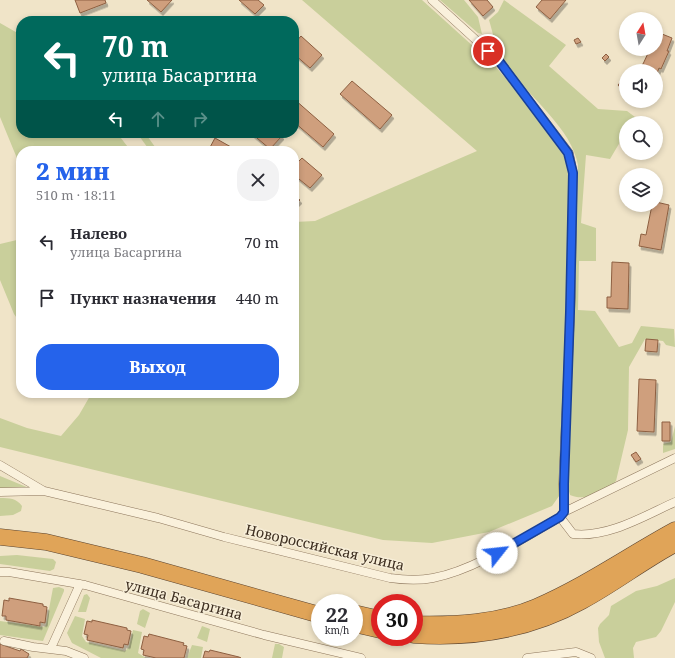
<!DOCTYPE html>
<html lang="ru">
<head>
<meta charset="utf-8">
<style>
  body { margin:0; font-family:"Noto Serif",serif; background:#f2f2f3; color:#2b2b33; height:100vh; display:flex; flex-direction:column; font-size:15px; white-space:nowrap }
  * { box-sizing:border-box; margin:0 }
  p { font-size:13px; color:#7c7c81 }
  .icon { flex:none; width:22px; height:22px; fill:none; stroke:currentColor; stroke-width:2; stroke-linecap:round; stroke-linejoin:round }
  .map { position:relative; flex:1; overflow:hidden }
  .details { position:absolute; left:16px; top:146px; width:283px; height:252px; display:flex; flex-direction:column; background:#fff; border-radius:16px; box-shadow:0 2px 6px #0003 }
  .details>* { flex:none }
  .top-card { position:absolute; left:16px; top:16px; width:283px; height:122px; border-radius:16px; box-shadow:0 2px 6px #0003; background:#00695c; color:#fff; overflow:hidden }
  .needle { width:26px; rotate:11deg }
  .controls { position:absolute; left:619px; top:12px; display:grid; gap:8px }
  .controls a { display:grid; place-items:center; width:44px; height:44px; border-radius:50%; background:#fff; box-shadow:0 2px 6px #0003; font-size:20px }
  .speed { position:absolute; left:311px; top:594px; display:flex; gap:8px; font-size:20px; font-weight:700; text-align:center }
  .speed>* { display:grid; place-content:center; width:52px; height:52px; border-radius:50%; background:#fff; box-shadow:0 2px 6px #0003; line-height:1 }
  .speed small { font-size:10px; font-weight:400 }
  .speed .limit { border:6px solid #d22; background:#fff; color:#111 }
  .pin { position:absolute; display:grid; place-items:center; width:34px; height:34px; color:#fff; margin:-17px; border:2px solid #fff; border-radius:50%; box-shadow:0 1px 4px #0007 }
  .me { position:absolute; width:44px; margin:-22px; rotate:61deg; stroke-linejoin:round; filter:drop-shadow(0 0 3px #0008) }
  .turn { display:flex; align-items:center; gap:14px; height:84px; padding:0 20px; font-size:18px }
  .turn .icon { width:52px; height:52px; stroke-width:2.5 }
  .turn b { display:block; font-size:28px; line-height:34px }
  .lanes { display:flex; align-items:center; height:38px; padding:0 20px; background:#0003; justify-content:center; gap:20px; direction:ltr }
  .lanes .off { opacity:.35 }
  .round { display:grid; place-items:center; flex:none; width:42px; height:42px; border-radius:16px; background:#f2f2f3 }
  .summary { display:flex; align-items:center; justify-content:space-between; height:68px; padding:0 20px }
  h1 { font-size:24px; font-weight:800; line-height:30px; color:#2563eb }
  .button { display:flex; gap:8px; margin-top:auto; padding:8px 20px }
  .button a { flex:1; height:46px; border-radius:16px; background:#2563eb; color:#fff; font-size:16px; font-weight:800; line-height:46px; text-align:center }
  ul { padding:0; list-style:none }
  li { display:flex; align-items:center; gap:12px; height:56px; padding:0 20px }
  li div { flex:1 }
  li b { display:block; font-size:15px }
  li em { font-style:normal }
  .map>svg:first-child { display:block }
</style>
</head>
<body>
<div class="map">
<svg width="675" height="658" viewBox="0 0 675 658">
  <defs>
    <filter id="shadow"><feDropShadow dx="2" dy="3.5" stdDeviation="0" flood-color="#0004"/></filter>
  </defs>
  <rect width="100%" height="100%" fill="#f0e4c8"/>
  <path fill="#c9cf9b" d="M302,0H422L495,66L552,132L566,155L571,171L564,489L552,506L489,532L432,543L383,540L0,447V418L27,428L61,436L79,415L90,396L83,393H294V222L315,221L477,151Z
    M440,0H464L478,17L482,34L478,33Z
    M504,0L566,45L549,66L598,109L627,111L635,117L632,123H626V132L610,159L586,155L581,223L596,228V261H579L578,310L595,311L619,347L632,343L641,326L674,329L675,347L666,345L663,341L645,339L629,367L628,430L616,481L613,484C599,492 586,502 570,495L567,484L572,385L578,165C571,126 525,94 503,61C496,50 493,33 489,20L498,12Z
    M0,23L21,35V133H117L131,151H21V168L0,117Z
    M137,133H145L158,151H150Z
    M21,239V324L14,314L0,280V244Z
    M675,426V449L663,453V444L671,442Z
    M0,476L29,488H0Z
    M0,498C10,498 16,498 22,506L21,511L13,515L0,516Z
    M17,555L53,559L56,562L54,569L50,571L0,564V556Z
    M675,578V602L661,631L656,637L636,642L633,648L634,658H605L599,642L598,628L600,624L609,615L611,606L636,591L657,586Z
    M59,587L64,589V591L43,641L0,635V621L44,627L46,625L53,588Z
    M87,594L90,598L86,612H78L84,595Z
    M143,609L150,613L145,628L137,624L140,611Z
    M75,616L85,619L82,636L86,642L125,651L129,647L133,630L142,632L138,653L146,658H101L72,643L67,633Z
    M202,626L210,629L207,642L197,638Z
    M275,644H279L284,647L282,658H272Z
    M192,645L203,647L201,658H187Z"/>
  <path fill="#cf9f7d" stroke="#8d5f41" filter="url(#shadow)" d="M75,0H105L106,3L80,13Z
    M147,0H172L161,12Z
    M239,0H258L264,5L255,14Z
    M469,0H487L493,7L483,16Z
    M542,0H566L550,19L536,7Z
    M657,32L672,38L667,51H669L661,69L659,68L656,76V71H635L638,69L637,68L643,64L650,49H656Z
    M301,36L322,55L310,68L294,54V44Z
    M578,38L581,42L576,44L574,40Z
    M606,54L609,57L605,61L602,58Z
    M625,77L626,78V94L618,85Z
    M352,81L392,115L380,129L340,94Z
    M294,99L334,134L323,147L294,122Z
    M251,133H279L282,136L270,149Z
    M215,138L231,147L228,151H208Z
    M302,158L322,175L310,188L294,175V166Z
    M294,195L300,200L294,206Z
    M656,202L669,205L661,250L639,246L641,234L646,235L652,205H656Z
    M612,262L629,263L628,309L607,308V297H611Z
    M646,339L658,340L657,352L645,351Z
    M639,379L656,380L654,432L637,431Z
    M662,422H670V441H662Z
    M636,452L641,459L636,462L631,455Z
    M9,598L43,604V606L47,607L45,623L40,622V626L6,620V616H2L4,600L9,601Z
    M92,620L127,628V630L131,631L128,645L124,644L123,648L87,640L88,635L84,634L87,621L92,622Z
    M149,634L184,643L183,645L187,646L184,658H156L143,655L144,650L141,649L144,636L148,637Z
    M0,644L20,651L21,649L29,654L27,658H0Z
    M210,650L239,657L241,658H203L205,651L209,652Z"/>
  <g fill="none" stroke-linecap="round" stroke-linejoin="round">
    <defs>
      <path id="street" d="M432,0L499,61L569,153L573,173L571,298L563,484L564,512
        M0,465L44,491L158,518L224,537L390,578C404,580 418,581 433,578C475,570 523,538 560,517L564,512L675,458
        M0,492L43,491
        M560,517L573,534C608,538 644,516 675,502
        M0,572H9L85,585L264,635L361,658
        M4,641L33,647L66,651L84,658
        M51,648L80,584
        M527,658L576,652L591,658"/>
      <path id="highway" d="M0,537L46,542L142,565L320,615
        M354,613L380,619
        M354,624L380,630
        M414,624C455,625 498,623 536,607C585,586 629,555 675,530
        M414,635C472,639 530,630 582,601C614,584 643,561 675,544"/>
    </defs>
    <use href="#street" stroke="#8d765c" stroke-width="9"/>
    <use href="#highway" stroke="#5b4430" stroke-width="17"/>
    <use href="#street" stroke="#faf1dc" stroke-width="8"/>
    <use href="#highway" stroke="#e0a458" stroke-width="16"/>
  </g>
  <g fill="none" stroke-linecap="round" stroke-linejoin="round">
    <defs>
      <path id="route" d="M488,51L499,61L568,153L573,173L570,312L564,484V512L560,517L497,553"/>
    </defs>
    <use href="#route" stroke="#184099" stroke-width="10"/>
    <use href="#route" stroke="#2563eb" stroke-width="7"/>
  </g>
  <g text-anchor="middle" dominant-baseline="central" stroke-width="3" stroke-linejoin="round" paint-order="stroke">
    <g font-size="14" fill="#3d2e20" stroke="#f7eed8">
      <text transform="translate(325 547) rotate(13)">Новороссийская улица</text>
      <text transform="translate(184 599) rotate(15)">улица Басаргина</text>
    </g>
  </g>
</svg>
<div class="controls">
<a><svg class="needle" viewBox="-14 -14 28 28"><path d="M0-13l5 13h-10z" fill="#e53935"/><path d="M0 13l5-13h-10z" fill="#7c7c81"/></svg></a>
<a><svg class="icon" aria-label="sound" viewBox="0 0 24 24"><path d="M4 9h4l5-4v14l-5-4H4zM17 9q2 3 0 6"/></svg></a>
<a><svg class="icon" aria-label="search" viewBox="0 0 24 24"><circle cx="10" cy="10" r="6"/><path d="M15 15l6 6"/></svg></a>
<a><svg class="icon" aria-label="layers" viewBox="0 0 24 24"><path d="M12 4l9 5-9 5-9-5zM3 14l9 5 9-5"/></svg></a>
</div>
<div class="speed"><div>22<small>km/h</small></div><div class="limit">30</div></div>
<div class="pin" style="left:488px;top:51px;background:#d93025"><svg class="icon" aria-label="arrive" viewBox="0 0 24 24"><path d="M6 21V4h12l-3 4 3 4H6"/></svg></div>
<svg class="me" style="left:497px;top:553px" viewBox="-20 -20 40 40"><circle r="19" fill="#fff"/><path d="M0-13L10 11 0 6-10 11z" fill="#2563eb"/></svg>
<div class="top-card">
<div class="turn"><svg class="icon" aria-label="left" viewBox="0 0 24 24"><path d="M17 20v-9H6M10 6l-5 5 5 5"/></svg><div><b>70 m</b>улица Басаргина</div></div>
<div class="lanes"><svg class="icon" aria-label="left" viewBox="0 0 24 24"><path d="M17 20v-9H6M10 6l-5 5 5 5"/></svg><svg class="icon off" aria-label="ahead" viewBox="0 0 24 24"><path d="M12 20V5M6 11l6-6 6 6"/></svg><svg class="icon off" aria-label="right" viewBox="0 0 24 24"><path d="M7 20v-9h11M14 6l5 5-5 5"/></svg></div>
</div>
<section class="details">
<div class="summary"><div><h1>2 мин</h1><p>510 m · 18:11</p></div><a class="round"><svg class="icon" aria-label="close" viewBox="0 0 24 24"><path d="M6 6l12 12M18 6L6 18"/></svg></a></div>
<ul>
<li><svg class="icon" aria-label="left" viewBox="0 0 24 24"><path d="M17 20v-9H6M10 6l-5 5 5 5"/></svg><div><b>Налево</b><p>улица Басаргина</p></div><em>70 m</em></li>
<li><svg class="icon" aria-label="arrive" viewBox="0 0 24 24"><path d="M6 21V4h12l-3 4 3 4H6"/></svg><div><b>Пункт назначения</b></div><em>440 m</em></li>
</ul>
<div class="button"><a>Выход</a></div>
</section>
</div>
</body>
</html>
